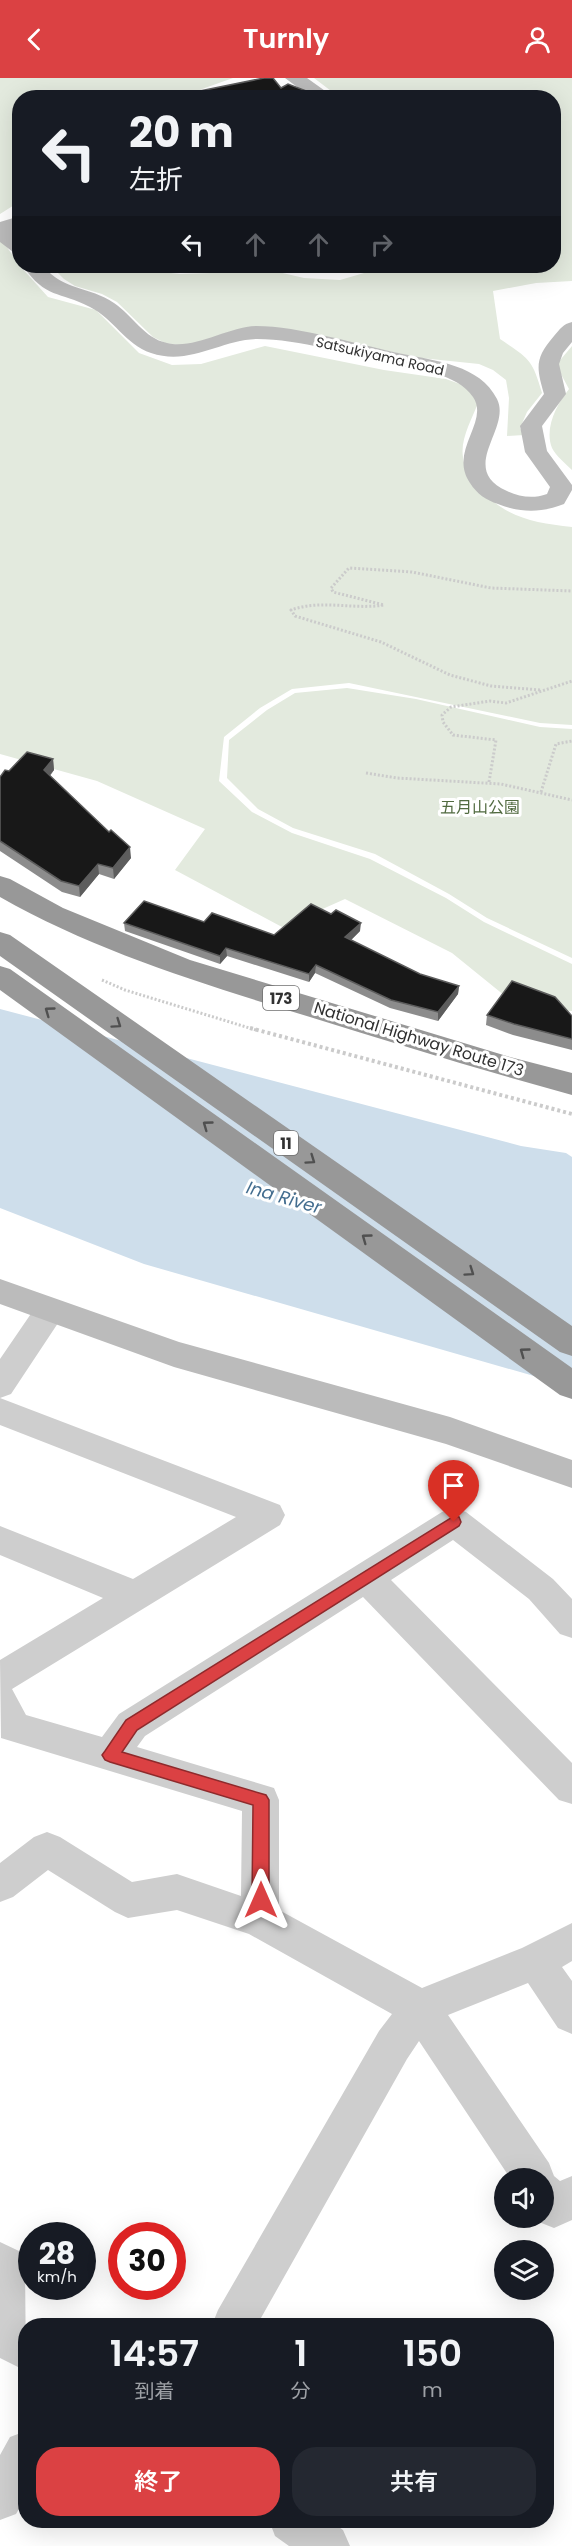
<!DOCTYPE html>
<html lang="ja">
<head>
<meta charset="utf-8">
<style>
  body { margin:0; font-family:Poppins,"Noto Sans JP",sans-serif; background:#242831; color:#f1f3f6; height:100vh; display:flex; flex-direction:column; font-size:22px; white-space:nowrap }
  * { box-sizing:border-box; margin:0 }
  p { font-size:20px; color:#9ea1a6 }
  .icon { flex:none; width:33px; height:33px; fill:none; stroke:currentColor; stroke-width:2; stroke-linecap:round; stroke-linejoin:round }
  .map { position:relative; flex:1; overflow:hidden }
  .side { position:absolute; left:18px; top:2240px; width:536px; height:210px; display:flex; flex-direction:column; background:#171b24; border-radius:24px; box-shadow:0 6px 24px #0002 }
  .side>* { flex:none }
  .banner { position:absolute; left:12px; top:12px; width:549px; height:183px; border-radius:24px; box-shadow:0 6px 24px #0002; background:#171b24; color:#f1f3f6; overflow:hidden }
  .buttons { position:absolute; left:494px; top:2090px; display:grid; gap:12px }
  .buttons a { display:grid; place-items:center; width:60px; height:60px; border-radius:50%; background:#171b24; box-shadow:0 6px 24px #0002; font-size:30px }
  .speed { position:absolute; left:18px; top:2144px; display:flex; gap:12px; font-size:30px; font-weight:700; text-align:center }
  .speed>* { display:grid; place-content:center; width:78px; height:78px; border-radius:50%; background:#171b24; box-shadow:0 6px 24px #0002; line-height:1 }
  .speed small { font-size:15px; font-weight:400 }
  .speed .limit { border:9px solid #d22; background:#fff; color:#111 }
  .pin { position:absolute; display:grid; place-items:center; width:51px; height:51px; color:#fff; margin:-62px -26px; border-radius:50% 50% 50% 0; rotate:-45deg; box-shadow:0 0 6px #0007 }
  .pin .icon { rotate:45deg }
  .me { position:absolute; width:66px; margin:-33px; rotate:0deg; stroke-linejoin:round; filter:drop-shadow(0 0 4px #0008) }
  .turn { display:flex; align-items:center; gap:21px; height:126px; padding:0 18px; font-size:27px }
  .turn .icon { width:78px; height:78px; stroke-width:2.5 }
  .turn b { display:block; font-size:42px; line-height:51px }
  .lanes { display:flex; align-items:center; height:57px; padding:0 18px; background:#0003; justify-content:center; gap:30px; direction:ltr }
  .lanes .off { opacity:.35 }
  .eta { display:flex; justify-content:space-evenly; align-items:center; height:102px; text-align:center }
  .eta b { font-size:36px; font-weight:600; line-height:42px }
  .action { display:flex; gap:12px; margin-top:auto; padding:12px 18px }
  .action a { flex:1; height:69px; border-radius:24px; background:#db4143; color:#fff; font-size:24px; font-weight:600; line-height:69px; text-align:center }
  .action a+a { background:#242831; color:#f1f3f6 }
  header { display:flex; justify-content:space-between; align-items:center; height:78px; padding:0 18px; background:#db4143; color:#fff; font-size:27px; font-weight:600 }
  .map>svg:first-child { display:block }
</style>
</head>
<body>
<header><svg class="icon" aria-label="back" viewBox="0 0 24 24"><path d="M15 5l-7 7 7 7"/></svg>Turnly<svg class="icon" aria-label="person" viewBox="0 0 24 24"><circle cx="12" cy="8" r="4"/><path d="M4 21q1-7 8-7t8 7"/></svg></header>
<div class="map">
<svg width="572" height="2468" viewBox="0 0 572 2468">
  <rect width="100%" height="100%" fill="#fff"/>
  <path fill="#e3eade" d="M0,0H233L202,11L190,19L20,20L19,124L0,136Z
    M314,0H572V203L536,205L493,213L500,261C529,281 532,280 542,315L527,334L520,350L524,357L507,358L509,320L506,302L493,292L479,286L421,280L283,251L187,268L165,265L153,259L117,224L102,216L75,208L64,201L51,188H107L180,196L274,193L304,200L340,202L371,193L373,188H554V20L339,19Z
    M0,159L20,188L48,219L96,232L139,275L172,287L201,286L265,268L384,292L446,301L471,310L478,325C472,341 460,361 463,379C464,392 472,401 480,411C506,440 535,445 572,449V647L540,645L349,605L292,611L260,630L224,659L219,703L252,734L292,755L370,781L446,820L484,844L572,886V933L521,931L452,875L345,821L282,849L175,792L205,751L97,703L0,676Z
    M572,268V392C566,386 556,378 552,370C544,350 557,326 569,311L556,287Z
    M347,610L416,621L540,649L572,651V880L487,840L449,816L375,776L293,750L258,731L227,700L229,662L267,632L295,615Z"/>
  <path fill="#cedeeb" d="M0,931L521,1068L566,1075L572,1079V1309L144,1186L0,1130Z"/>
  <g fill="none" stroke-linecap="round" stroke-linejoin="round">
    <path stroke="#cbcbcb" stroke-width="3" stroke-dasharray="2 2" stroke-linecap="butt" d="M540,612L491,608L450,597L381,564L295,538L291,532C322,521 353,532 384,527L333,514L331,510L349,490L412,494L491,510L572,513
      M366,695L397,700L501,706L572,722
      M489,704L496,662L453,657L443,644L442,637L451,629L490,623L506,625L572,603
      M541,714L556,666L572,663
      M102,902L125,912L256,952"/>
    <path stroke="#cbcbcb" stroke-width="4" stroke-dasharray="3 3" stroke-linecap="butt" d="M250,950L572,1036"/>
    <path fill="#cecece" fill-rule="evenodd" d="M50,1221L61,1224L66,1233L11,1316L0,1320V1281L39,1224Z
      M0,1320L280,1427L285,1437L280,1447L12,1611L26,1637L102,1659L119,1636L442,1434L454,1430L466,1434L553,1501L572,1521V1560L560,1556L529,1521L453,1462L391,1502L572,1685V1726L559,1722L363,1519L145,1658L137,1669L274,1710L279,1722V1832L422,1910L522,1870L572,1845V1883L562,1889L572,1903V1956L558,1950L528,1905L448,1937L549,2085L554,2098L560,2103L572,2098V2142L554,2150L539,2144L536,2139H543V2100H510L419,1963L407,1981L257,2247H212L218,2232L379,1953L392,1936L249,1856L177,1832L128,1840L115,1834L48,1792L13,1819L0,1824V1785L34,1759L47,1754L60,1759L132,1804L177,1796L241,1818L242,1733L1,1660L0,1582L103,1520L0,1477V1448L133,1501L236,1439L0,1347Z
      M0,2164L19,2173L25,2188L26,2293L0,2280Z
      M26,2353V2419L16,2436L0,2442V2377L10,2359Z
      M269,2442H329L343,2452L350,2468H289L275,2458Z"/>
    <path fill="#bbb" fill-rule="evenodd" d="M285,0H307L335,20H312Z
      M20,138V150L13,154L20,159V176L13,174L0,164V144Z
      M23,188H43C64,213 89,208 114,225C133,238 144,260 167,265C194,272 227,249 256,248C299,248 359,267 403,276C436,283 480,287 497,321C512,351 457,390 507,413C520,419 533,421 547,416L550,409L525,374L520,348L544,316C536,289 535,280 554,258C560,251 563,246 572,244V264L563,275L559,286L566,316L542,348L547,373L572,407V412L564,426C541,435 521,435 498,426C486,422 477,416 470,405C448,373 490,344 473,319C457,295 417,292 391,286C349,277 300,261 257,261C220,262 190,288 151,275C125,266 114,241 90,229C59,213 46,221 23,188Z
      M0,1201L179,1264L450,1339L572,1382V1410L446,1366L174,1289L0,1226Z"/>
    <path fill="#989898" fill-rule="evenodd" d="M0,798L10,801L63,830L190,882L510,979L572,995V1017C484,993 397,966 310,939C203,906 97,874 0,819Z
      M0,854L10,857L572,1248V1278L560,1274L0,878Z
      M0,888L10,891L572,1290V1321L560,1317L0,912Z"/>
  </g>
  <path fill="#8c8c8c" d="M281,10L309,14V20H196L195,14Z
    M53,681L54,692L50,698L131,780L114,801L99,796L80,819L62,814L0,773V699L9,693Z
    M204,844L274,857L360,853L351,862L420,896L459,908L458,916L438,943L390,930L315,895L309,904L227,878L220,886L125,853L124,845Z
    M487,937L572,938V972L513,957L486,947Z"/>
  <path fill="#5d5d5d" d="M309,14V20H303Z
    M53,681L54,692L45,703L44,692Z
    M130,769L131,780L114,801L113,790Z
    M98,786L99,796L80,819L79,808Z
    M361,845L360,853L345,868V859Z
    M226,870L227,878L220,886V878Z
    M316,887L315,895L309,904V896Z
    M459,908L458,916L438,943V934Z"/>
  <path fill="#181818" stroke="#5d5d5d" stroke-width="1.5" d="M264,0H273L281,10L288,6L309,14L303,20H210L195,14Z
    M27,674L53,681L44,692L109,754L111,752L130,769L113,790L98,786L79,808L61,803L0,763V699L5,692L9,693Z
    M144,823L204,844L212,835L274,857L311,826L331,836L336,832L361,845L345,859L420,896L459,908L438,934L391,922L316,887L309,896L226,870L220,878L124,845Z
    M512,903L555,919L572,938V961L514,946L487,937Z"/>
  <defs><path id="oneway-chevron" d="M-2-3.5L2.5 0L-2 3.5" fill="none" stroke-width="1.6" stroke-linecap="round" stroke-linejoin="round" transform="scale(1.5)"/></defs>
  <g stroke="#505050">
    <use href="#oneway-chevron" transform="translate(49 933) rotate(-144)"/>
    <use href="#oneway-chevron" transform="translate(117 946) rotate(35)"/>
    <use href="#oneway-chevron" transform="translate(207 1047) rotate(-144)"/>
    <use href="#oneway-chevron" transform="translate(311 1082) rotate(35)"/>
    <use href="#oneway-chevron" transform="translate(366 1160) rotate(-144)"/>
    <use href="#oneway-chevron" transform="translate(470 1194) rotate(35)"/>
    <use href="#oneway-chevron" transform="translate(524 1274) rotate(-144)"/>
  </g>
  <path fill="#db4143" stroke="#8e2a2c" stroke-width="1.5" d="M454,1438L459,1439L461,1444L459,1448L137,1652L122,1674L266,1717L269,1722V1822L266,1828L261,1830L255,1828L252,1822L253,1727L110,1684L105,1682L102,1677L105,1673L126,1642Z"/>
  <g text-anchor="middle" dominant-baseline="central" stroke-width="6" stroke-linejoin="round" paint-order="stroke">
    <g font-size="14" fill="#313131" stroke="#fff">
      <text transform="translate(380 278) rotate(13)">Satsukiyama Road</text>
    </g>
    <g fill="#fff" stroke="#6f6f6f" stroke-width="1.5">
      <rect x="263" y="908" width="36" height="24" rx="4.5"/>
      <rect x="274" y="1053" width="24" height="24" rx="4.5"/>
    </g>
    <g font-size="15" font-weight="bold" fill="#313131">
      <text x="281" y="920">173</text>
      <text x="286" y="1065">11</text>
    </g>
    <g font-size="16" fill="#526b41" stroke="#fff">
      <text x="480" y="729">五月山公園</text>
    </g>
    <g font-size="16" fill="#313131" stroke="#fff">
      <text transform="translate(419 961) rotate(17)">National Highway Route 173</text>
    </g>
    <g font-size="18" font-style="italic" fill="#436d8f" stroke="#fff">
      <text transform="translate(284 1119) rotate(16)">Ina River</text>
    </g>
  </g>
</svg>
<div class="buttons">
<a><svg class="icon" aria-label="sound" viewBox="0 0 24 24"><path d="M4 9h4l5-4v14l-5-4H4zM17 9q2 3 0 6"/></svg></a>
<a><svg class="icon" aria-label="layers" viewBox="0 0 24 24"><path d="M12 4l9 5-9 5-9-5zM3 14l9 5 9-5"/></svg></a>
</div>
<div class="speed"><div>28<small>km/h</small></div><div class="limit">30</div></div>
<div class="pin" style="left:454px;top:1444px;background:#d93025"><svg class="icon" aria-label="arrive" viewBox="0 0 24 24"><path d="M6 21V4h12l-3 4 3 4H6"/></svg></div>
<svg class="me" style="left:261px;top:1822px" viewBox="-20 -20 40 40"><path d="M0-17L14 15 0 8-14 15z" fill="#db4143" stroke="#fff" stroke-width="4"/></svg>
<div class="banner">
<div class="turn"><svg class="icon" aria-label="left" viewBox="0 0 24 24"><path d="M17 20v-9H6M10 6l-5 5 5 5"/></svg><div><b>20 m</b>左折</div></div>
<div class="lanes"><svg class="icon" aria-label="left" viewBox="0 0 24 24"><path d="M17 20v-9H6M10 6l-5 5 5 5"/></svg><svg class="icon off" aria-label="ahead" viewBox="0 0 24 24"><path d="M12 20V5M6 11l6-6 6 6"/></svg><svg class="icon off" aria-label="ahead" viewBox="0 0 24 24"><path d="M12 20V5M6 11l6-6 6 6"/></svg><svg class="icon off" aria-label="right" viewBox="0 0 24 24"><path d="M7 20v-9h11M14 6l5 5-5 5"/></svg></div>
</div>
<section class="side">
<div class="eta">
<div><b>14:57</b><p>到着</p></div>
<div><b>1</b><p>分</p></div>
<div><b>150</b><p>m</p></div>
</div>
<div class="action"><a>終了</a><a>共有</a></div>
</section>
</div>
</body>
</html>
